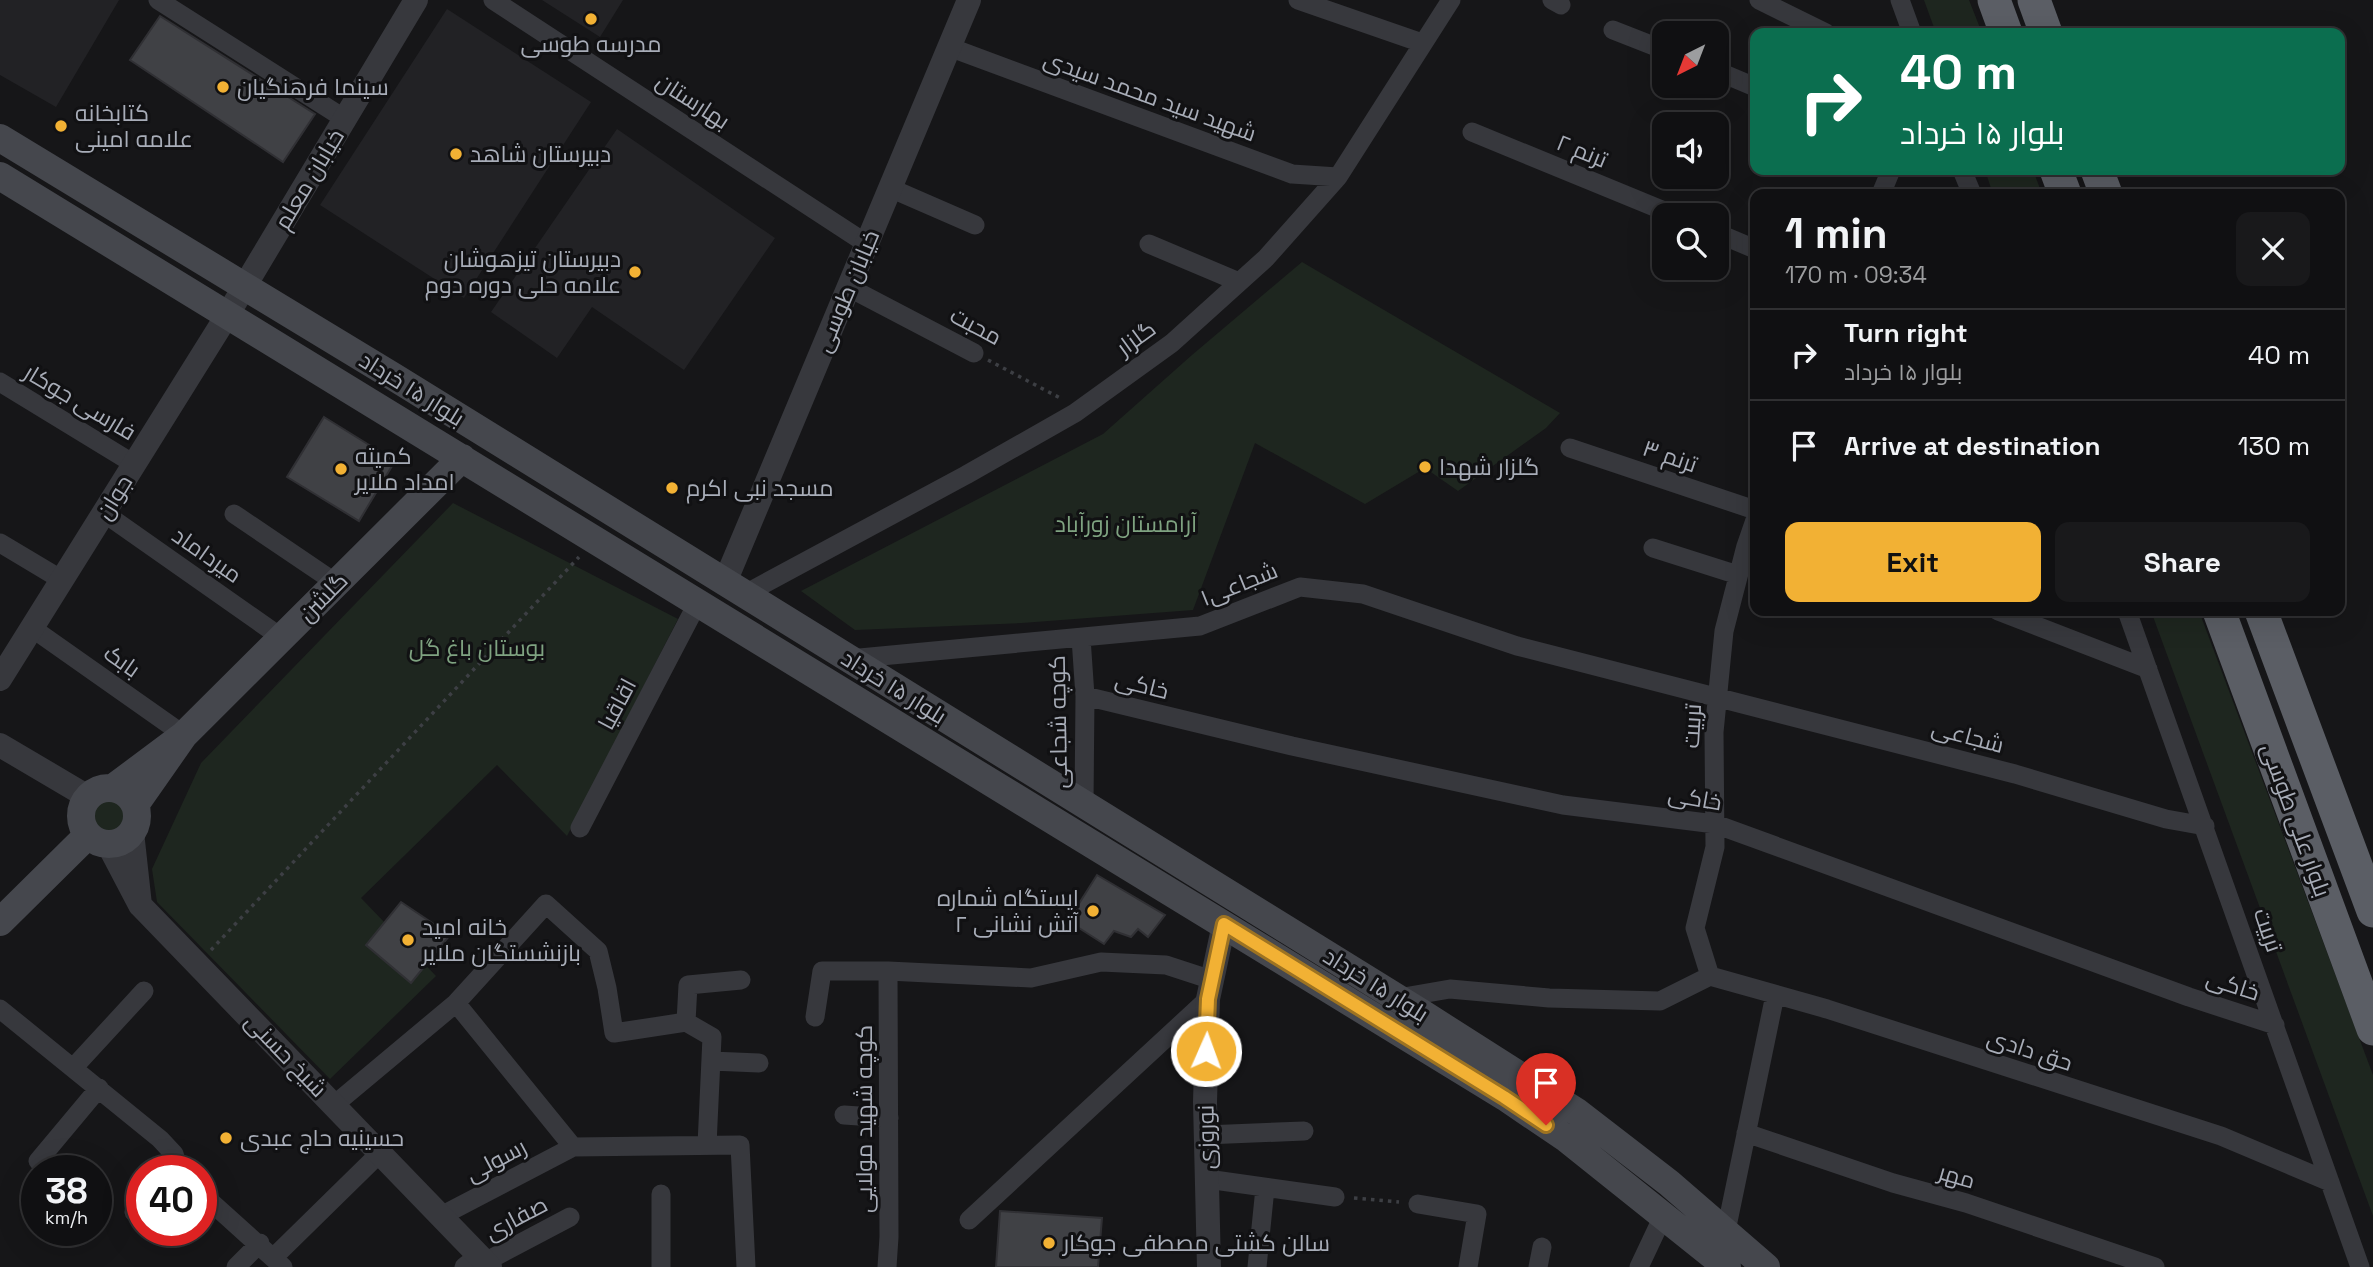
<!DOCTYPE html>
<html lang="en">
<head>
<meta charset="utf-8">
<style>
  body { margin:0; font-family:"Space Grotesk",Cairo,sans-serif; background:#19191b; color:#f1f3f6; height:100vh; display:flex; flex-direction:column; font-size:26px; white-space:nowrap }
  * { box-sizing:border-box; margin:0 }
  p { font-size:23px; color:#9c9d9f }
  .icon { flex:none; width:38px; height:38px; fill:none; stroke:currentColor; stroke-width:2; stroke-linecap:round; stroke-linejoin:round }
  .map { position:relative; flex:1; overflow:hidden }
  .sheet { position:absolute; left:1750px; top:189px; width:595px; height:427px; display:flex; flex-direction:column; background:#101012; border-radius:14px; box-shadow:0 7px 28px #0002,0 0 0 2px #303032 }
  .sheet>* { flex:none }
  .guide { position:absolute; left:1750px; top:28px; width:595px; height:147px; border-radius:14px; box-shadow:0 7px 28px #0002,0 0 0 2px #303032; background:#0b6e4f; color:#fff; overflow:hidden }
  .needle { width:46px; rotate:222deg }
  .controls { position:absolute; left:1652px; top:21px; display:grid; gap:14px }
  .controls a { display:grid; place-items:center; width:77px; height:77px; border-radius:14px; background:#101012; box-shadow:0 7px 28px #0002,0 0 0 2px #303032; font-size:35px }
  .speed { position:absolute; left:21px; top:1155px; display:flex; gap:14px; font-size:35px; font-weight:700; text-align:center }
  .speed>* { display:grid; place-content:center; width:91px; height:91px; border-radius:50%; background:#101012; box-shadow:0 7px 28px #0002,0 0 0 2px #303032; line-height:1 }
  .speed small { font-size:18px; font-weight:400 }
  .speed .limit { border:10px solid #d22; background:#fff; color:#111 }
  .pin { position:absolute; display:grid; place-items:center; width:60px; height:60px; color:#fff; margin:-72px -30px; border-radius:50% 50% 50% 0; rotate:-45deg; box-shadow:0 0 7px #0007 }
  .pin .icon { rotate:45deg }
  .me { position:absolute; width:77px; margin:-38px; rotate:2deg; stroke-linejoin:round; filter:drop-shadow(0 0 5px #0008) }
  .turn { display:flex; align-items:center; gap:24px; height:147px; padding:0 35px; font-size:32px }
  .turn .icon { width:91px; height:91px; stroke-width:2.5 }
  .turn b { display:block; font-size:49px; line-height:60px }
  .round { display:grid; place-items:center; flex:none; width:74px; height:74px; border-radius:14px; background:#19191b }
  .overview { display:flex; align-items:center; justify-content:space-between; height:119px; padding:0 35px }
  h1 { font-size:42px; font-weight:700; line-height:52px }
  .button { display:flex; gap:14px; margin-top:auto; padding:14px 35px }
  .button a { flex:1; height:80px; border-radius:14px; background:#f2b134; color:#111; font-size:28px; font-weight:700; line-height:80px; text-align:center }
  .button a+a { background:#19191b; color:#f1f3f6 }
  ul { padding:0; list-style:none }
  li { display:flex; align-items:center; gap:21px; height:91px; padding:0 35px; border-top:2px solid #303032 }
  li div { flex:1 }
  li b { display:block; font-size:26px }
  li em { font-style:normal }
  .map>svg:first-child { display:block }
</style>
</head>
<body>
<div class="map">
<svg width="2373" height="1267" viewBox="0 0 2373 1267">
  <rect width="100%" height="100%" fill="#161618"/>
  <path fill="#222225" d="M0,0H119L56,107L0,75Z
    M542,0H623L600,37Z
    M447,9L591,102L464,298L320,205Z
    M617,129L775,238L684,370L592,307L557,358L491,312Z"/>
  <path fill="#1e261f" d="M1924,0H1969L1982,33H1936Z
    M1985,170H2033L2042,194H1993Z
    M1302,262L1560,413L1546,428L1458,491L1425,468L1365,504L1255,443L1193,610L1022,623L855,630L801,591L1103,434L1192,355Z
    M453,503L678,619L567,836L497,765L361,898L436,976L330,1079L157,902L152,869L201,763Z
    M2151,611H2199L2373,1075V1216Z
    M91 817a18 18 0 1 1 36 0a18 18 0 1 1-36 0Z"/>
  <path fill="#404145" stroke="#303034" stroke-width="2" d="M160,16L315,114L283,162L130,60Z
    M324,417L395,461L359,521L287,477Z
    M1097,875L1165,915L1148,937L1138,929L1131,937L1114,931L1104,944L1068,921Z
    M401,902L450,935L411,983L366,945Z
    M1000,1211L1102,1218L1098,1267H996Z"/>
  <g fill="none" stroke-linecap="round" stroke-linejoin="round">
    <path stroke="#3d3f44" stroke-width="3.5" stroke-dasharray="3.5 5" stroke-linecap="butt" d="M988,360L1062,399
      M211,950L579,557
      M1354,1198L1399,1202"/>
    <path stroke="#37383d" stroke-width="19" d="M158,0L345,119
      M493,0L867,244
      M1298,0L1422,43
      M1552,0L1561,5
      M1759,0L1826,33
      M1900,0L1912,33
      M1613,30L1664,50
      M949,47L1292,174L1338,177
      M1717,71L1755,87
      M1472,132L1674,215
      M1962,170L1972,194
      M890,188L975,225
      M1881,194L1891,170
      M1717,233L1755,249
      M1149,244L1239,282
      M848,287L974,353
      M0,382L134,464
      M1570,448L1755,510
      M104,513L282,638
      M234,514L336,583
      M0,543L62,580
      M1653,548L1738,575
      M745,594L966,475L1075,413L1172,343L1266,258L1338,177L1451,0
      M1998,611L2148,669
      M2127,611L2360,1267
      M32,628L184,735
      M1081,638L1085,696L1084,804
      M849,659L1200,626L1300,587L1363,594L1517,646L2015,774L2166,819L2205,826
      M1085,696L1292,746L1563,805L1715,824L2189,997L2275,1025
      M580,828L698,602
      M1710,976L1827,1009L2221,1136L2330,1182
      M1710,976L1695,928L1715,847L1714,732L1724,631L1746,546L1755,520
      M1398,998L1450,989L1549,998L1660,1001L1710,976
      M456,1003L573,1147
      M0,1009L160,1139L174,1154L179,1171
      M815,1017L822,971H888L1031,978L1101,962L1166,965L1212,980
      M686,1022L688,985L741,980
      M711,1061L759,1063
      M74,1067L144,991
      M334,1105L456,1003L546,904L598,951L607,988L614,1033L686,1022L712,1037L707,1145
      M844,1115L889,1118
      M1746,1133L1893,1183L1966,1203L2155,1267
      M1205,1135L1304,1131
      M38,1161L99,1088
      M1207,1179L1335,1197
      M201,1193L283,1267
      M661,1194V1267
      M1418,1204L1477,1214L1468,1267
      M134,1212L142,1202
      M441,1216L573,1147L740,1145L746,1267
      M969,1220L1208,999
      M1726,1231L1775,995
      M274,1257L380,1153
      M485,1262L570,1217
      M236,1267L260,1243
      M464,1267L479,1255
      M887,1267L889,1237L888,971
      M1257,1267L1265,1188
      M1538,1267L1542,1247
      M1639,1267L1664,1214"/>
    <path stroke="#37383d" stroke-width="24" d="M725,582L969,0
      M0,679L228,314L416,0
      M0,745L88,797
      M108,844L140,905L132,832
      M140,905L490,1267
      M1209,1267L1205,1102L1208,999L1224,924"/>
    <path stroke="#45474d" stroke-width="28" d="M0,138L394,377L1423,1014L1577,1112L1669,1183L1766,1267
      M0,176L1505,1097L1567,1139L1727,1267
      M184,735L462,458
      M81 816a28 28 0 1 1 56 0a28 28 0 1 1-56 0Z
      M113,788L184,735L135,805
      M0,922L88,835"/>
    <path stroke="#5b5e65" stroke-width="33" d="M1994,0L2006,33
      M2034,0L2046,33
      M2056,170L2065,194
      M2097,170L2106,194
      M2219,611L2373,1029
      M2261,611L2373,911"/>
  </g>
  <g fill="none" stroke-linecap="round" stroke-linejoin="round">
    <defs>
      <path id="route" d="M1206,1051L1208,999L1224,924L1504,1097L1546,1125"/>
    </defs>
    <use href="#route" stroke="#9d7322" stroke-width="18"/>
    <use href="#route" stroke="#f2b134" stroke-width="12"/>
  </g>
  <g fill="#f2b134" stroke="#111113" stroke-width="2.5">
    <circle cx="591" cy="19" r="7"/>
    <circle cx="223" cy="87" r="7"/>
    <circle cx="61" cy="126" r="7"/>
    <circle cx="456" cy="154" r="7"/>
    <circle cx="635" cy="272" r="7"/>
    <circle cx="1425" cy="467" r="7"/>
    <circle cx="341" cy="469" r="7"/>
    <circle cx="672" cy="488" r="7"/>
    <circle cx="1093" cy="911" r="7"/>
    <circle cx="408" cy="940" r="7"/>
    <circle cx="226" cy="1138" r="7"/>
    <circle cx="1049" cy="1243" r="7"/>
  </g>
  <g text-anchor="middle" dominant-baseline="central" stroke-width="6" stroke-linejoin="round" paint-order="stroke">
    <g font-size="23" fill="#a8adb8" stroke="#111113" text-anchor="start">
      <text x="591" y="44" text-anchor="middle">مدرسه طوسی</text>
      <text x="237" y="87">سینما فرهنگیان</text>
      <text x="75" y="113">کتابخانه<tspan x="75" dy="26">علامه امینی</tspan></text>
      <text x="470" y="154">دبیرستان شاهد</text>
      <text x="621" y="259" text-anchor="end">دبیرستان تیزهوشان<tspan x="621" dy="26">علامه حلی دوره دوم</tspan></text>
      <text x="355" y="456">کمیته<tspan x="355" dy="26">امداد ملایر</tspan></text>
      <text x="1439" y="467">گلزار شهدا</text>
      <text x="686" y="488">مسجد نبی اکرم</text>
      <text x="1079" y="898" text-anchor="end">ایستگاه شماره<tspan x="1079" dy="26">۲ آتش نشانی</tspan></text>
      <text x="422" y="927">خانه امید<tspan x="422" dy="26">بازنشستگان ملایر</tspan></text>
      <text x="240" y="1138">حسینیه حاج عبدی</text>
      <text x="1063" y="1243">سالن کشتی مصطفی جوکار</text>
    </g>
    <g font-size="23" fill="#a8adb8" stroke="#111113">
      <text transform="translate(1150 96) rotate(20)">شهید سید محمد سیدی</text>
      <text transform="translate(693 101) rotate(33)">بهارستان</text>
      <text transform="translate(1582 151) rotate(22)">ترنم ۲</text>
      <text transform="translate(309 179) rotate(-59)">خیابان معلم</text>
      <text transform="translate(847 291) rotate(-67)">خیابان طوسی</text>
      <text transform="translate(976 326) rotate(28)">محبت</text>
      <text transform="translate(1136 338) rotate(-36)">گلزار</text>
      <text transform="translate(412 389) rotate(32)">بلوار ۱۵ خرداد</text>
      <text transform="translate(80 402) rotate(31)">فارسی جوکار</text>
      <text transform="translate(1670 456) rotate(19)">ترنم ۳</text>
      <text transform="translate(114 497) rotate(-58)">جوان</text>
      <text transform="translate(207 555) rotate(35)">میرداماد</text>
      <text transform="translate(1239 584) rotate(-22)">شجاعی۱</text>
      <text transform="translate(323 597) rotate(-45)">گلشن</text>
      <text transform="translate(122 661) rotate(35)">بابک</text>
      <text transform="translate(1142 685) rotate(14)">خاکی</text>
      <text transform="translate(894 687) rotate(32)">بلوار ۱۵ خرداد</text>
      <text transform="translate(617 704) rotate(-62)">اقاقیا</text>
      <text transform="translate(1058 722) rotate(-91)">کوچه شجاعی</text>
      <text transform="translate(1692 726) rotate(-87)">تربیت</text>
      <text transform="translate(1968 736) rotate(15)">شجاعی</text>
      <text transform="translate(1695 798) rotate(10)">خاکی</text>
      <text transform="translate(2296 820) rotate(70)">بلوار علی طوسی</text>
      <text transform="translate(2268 930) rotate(71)">تربیت</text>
      <text transform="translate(1376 985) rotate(32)">بلوار ۱۵ خرداد</text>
      <text transform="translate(2233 985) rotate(18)">خاکی</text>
      <text transform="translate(2030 1050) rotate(18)">حق دادی</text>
      <text transform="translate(286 1055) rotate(46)">شیخ حسنی</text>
      <text transform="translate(864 1119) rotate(-90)">کوچه شهید مولایی</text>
      <text transform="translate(1206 1137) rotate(-91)">نوروزی</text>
      <text transform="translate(496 1160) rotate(-28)">رسولی</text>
      <text transform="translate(1957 1176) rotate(16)">مهر</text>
      <text transform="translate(516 1218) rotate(-28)">صفاری</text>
    </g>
    <g font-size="23" fill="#7fa381" stroke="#111113">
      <text x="1126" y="524">آرامستان زورآباد</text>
      <text x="477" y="648">بوستان باغ گل</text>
    </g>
  </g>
</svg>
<div class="controls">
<a><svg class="needle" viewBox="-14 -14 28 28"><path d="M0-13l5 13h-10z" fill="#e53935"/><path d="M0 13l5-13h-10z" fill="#9c9d9f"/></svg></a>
<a><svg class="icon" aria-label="sound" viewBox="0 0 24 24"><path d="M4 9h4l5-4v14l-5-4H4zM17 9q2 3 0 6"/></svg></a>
<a><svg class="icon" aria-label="search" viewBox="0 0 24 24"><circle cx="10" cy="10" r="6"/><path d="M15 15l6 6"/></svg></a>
</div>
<div class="speed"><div>38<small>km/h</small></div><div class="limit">40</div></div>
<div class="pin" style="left:1546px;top:1125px;background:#d93025"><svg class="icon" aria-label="arrive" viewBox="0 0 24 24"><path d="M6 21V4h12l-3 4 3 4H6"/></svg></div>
<svg class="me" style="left:1206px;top:1051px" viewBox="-20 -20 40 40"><circle r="17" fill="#f2b134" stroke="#fff" stroke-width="3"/><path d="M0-11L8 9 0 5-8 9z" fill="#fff"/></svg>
<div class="guide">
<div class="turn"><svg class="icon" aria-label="right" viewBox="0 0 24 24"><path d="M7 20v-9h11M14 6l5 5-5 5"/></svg><div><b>40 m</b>بلوار ۱۵ خرداد</div></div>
</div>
<section class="sheet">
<div class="overview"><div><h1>1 min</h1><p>170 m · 09:34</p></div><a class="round"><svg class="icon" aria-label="close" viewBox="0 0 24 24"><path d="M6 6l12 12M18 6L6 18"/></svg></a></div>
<ul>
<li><svg class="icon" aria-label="right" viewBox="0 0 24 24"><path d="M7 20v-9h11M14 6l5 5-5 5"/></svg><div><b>Turn right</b><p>بلوار ۱۵ خرداد</p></div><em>40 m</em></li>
<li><svg class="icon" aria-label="arrive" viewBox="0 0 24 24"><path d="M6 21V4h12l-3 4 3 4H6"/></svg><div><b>Arrive at destination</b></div><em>130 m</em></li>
</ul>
<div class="button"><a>Exit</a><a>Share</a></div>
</section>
</div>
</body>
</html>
